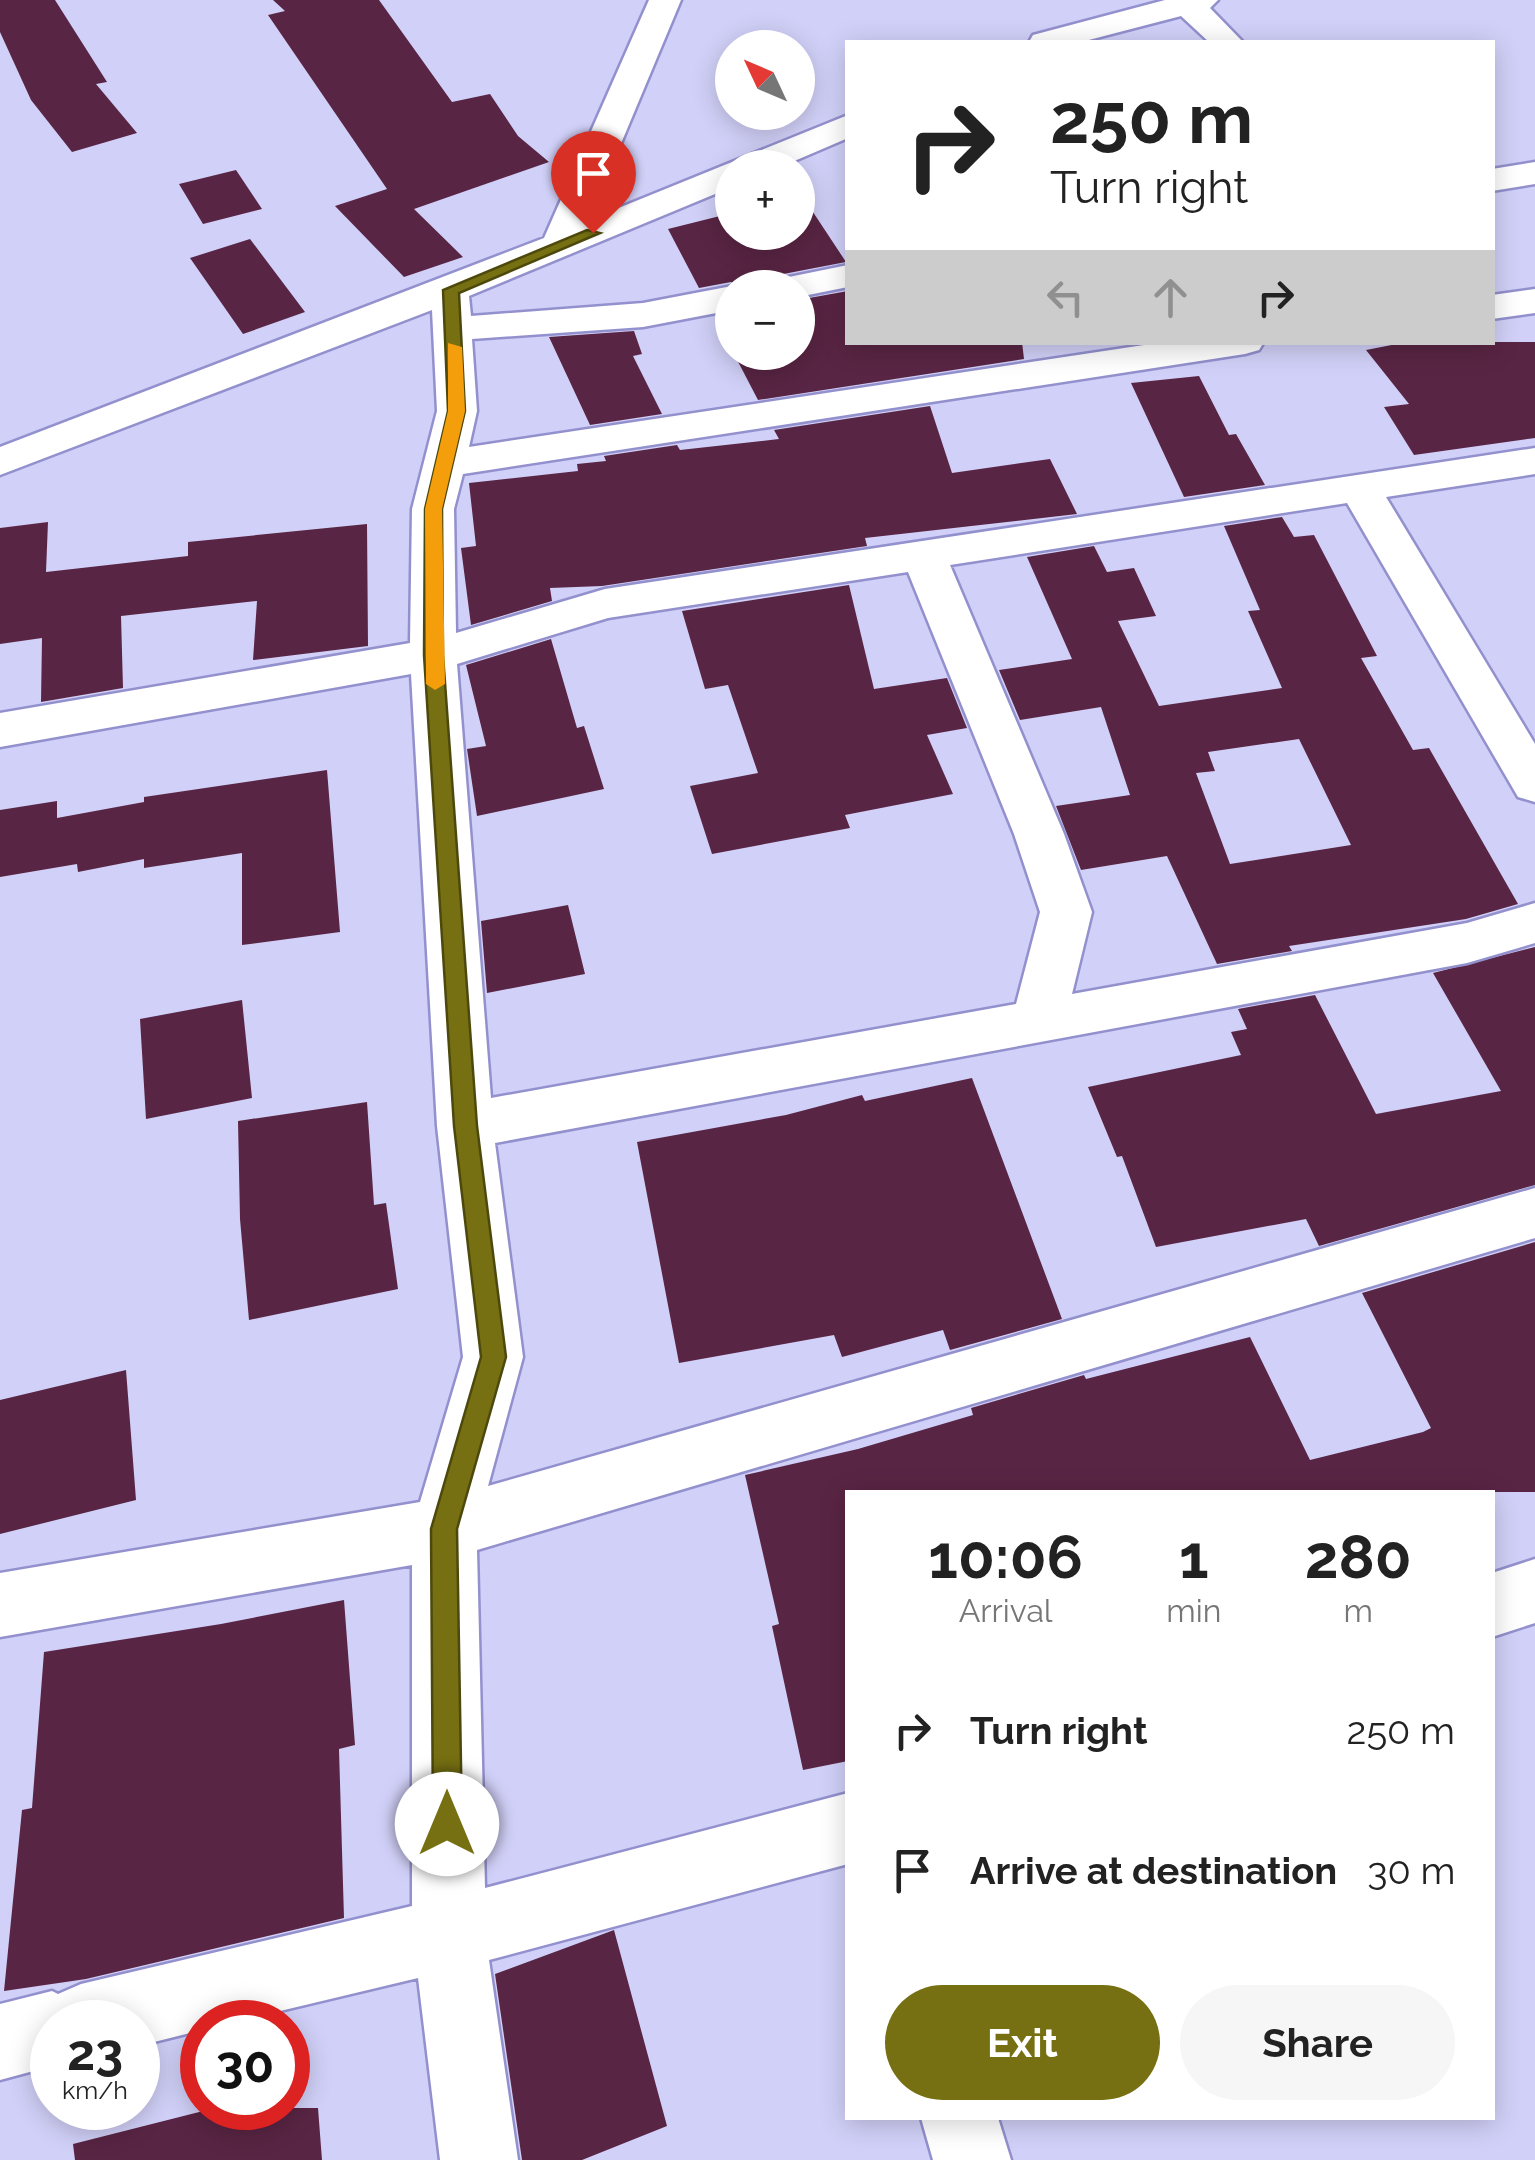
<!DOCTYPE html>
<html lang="en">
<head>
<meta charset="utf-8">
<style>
  body { margin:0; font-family:Raleway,sans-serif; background:#f6f6f6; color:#222; height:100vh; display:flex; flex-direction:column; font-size:38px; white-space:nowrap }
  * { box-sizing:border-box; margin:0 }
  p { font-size:32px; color:#767676 }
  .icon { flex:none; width:55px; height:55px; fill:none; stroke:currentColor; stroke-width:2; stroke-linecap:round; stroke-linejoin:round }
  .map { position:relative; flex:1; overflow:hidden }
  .side { position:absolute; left:845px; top:1490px; width:650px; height:630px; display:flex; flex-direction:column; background:#fff; border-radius:0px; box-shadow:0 5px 25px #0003 }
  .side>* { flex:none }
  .guide { position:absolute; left:845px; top:40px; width:650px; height:305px; border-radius:0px; box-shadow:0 5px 25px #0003; background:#fff; color:#222; overflow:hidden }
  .needle { width:65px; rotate:314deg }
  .fabs { position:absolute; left:715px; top:30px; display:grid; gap:20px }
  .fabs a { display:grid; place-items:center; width:100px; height:100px; border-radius:50%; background:#fff; box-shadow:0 5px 25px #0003; font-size:50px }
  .speed { position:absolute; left:30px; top:2000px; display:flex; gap:20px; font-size:50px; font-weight:700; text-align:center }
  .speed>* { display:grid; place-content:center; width:130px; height:130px; border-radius:50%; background:#fff; box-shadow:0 5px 25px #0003; line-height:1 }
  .speed small { font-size:25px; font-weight:400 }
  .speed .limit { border:15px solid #d22; background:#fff; color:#111 }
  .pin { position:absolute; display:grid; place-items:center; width:85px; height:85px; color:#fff; margin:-102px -42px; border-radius:50% 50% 50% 0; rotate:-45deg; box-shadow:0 0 10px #0007 }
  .pin .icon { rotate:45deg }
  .me { position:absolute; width:110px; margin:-55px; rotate:0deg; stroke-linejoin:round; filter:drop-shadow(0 0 8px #0008) }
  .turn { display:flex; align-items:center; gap:35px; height:210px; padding:0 40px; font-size:45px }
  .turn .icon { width:130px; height:130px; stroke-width:2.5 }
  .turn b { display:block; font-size:70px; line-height:85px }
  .lanes { display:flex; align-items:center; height:95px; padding:0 40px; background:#0003; justify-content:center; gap:50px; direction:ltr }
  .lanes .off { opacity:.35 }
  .eta { display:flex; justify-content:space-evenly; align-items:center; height:170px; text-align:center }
  .eta b { font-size:60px; font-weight:700; line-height:70px }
  .button { display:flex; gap:20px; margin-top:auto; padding:20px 40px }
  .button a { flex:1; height:115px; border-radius:60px; background:#767012; color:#fff; font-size:40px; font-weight:700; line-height:115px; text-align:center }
  .button a+a { background:#f6f6f6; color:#222 }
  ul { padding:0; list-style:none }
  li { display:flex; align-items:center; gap:30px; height:140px; padding:0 40px }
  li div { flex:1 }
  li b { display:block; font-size:38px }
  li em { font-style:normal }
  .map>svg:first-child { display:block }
</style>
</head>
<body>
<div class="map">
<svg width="1535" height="2160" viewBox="0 0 1535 2160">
  <rect width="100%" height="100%" fill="#d1d0f8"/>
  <path fill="#592544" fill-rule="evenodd" d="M0,0H55L107,82L96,84L137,133L72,152L31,100L0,32Z
    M273,0H379L452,102L490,94L518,136L549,162L414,209L463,257L404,277L335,206L387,189L268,15L285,11Z
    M236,170L262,209L203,224L179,184Z
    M807,203L846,262L773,276L764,288H740L731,282L699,288L668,229L732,213V232H798V205Z
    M250,239L305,312L243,334L190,258Z
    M848,291V342H1022L1024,359L758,400L733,352H798V300Z
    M634,331L642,354L633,356L662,414L590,425L549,337Z
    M1407,342H1535V438L1414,455L1384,407L1409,404L1366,350Z
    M1199,376L1229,435L1236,434L1265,485L1184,497L1131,383Z
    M930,406L952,473L1050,459L1077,514L865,538L867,546L602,586L550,588L552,601L471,625L461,548L476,546L469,483L578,471L577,464L606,461L604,456L677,445L680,450L779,439L774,430Z
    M1282,517L1294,537L1314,535L1377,656L1361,658L1413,750L1429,748L1518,904L1466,919L1289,946L1292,951L1217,964L1167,856L1081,870L1056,806L1130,795L1101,707L1020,720L999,670L1072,659L1027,557L1094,546L1107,572L1134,568L1156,616L1118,621L1159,706L1282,688L1248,611L1260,610L1224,526ZM1299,739L1351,845L1230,864L1196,773L1215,771L1208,752Z
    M48,522L46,572L188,556V542L367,524L368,646L253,660L257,601L121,616L123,688L41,702L42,638L0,644V528Z
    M849,585L874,689L947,678L967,728L927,735L953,794L845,815L850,828L712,854L690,786L758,773L728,685L705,689L682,611Z
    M551,639L577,728L584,726L604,789L477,816L467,749L486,746L466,665Z
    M327,770L340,932L242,945V853L144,868V859L78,872L77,864L0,877V810L57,801V818L144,802V797Z
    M568,905L585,974L487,993L481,921Z
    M1535,947V1185L1319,1246L1306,1219L1156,1247L1122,1156L1117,1157L1088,1087L1241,1055L1231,1032L1247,1029L1238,1009L1315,995L1376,1114L1501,1091L1433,973Z
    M242,1000L252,1098L146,1119L140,1019Z
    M972,1078L1062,1319L950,1350L943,1330L842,1357L834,1335L679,1363L637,1142L786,1115L862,1095L865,1101Z
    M367,1102L374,1205L386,1203L398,1289L249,1320L240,1219L238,1121Z
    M1535,1242V1492H848V1761L803,1770L772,1626L779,1624L745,1475L858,1449L973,1415L971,1408L1084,1375L1086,1379L1250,1337L1310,1460L1423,1432L1431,1428L1362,1293Z
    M126,1370L136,1500L0,1534V1400Z
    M344,1600L355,1745L339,1749L344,1918L86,1979L4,1991L22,1810L32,1808L44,1652L221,1624Z
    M614,1930L667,2126L582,2160H522L495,1974Z
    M215,2108H318L322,2160H75L73,2144Z"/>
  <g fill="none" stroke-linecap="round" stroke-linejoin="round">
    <defs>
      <path id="minor" d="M649,0H681L589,220L848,115V138L778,168H732V187L469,296L471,316L643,303L732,286L736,288H732V310L643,327L472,339L477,411L469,447L1164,342H1264L1259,350L1245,354L463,474L454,509L456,633L605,589L1535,448V474L1386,497L1535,744V802L1518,797L1347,503L950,565L1064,834L1092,912L1072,994L1467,923L1535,903V943L1467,963L495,1143L523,1357L488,1486L1535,1188V1238L477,1550L485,1888L848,1793V1864L489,1960L518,2160H440L418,1978L234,2022H202V2030L138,2046V2022H52V2066L0,2080V2004L52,1991L58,1994L81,1984L412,1906V1565L0,1637V1573L420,1502L463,1357L437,1126L411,674L0,747V713L410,643L412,509L437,411L432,310L0,475V447L544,238ZM908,572L1014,834L1040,912L1016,1004L491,1098L457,664L608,618Z
        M1165,0H1218L1210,8L1243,42H1209L1181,16L1081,42H1029L1033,35Z
        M1535,162V184L1492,191V169Z
        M848,265V287L798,297V288H768L774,280Z
        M1535,289V313L1492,319V295Z
        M1535,1559V1623L1492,1637V1573Z
        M921,2118H998L1011,2160H933Z"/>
    </defs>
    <use href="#minor" stroke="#9390ce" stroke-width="5"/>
    <use href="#minor" fill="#fff" fill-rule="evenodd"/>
  </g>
  <path fill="#767012" stroke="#4d490c" stroke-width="2.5" d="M587,230L600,233L459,293L465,411L442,509L443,655L477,1126L506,1357L457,1529L462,1824L458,1834L447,1838L437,1834L433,1824L431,1529L481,1357L454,1126L424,655L425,509L448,411L443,290Z"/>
  <path fill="#f59e0b" d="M448,343L462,347L465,411L442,509L445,684L435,690L426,684L425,509L448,411Z"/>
</svg>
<div class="fabs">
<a><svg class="needle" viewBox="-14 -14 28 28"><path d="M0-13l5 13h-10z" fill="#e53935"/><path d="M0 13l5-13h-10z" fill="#767676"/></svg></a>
<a>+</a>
<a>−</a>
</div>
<div class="speed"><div>23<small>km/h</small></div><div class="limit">30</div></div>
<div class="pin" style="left:593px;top:233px;background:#d93025"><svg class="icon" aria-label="arrive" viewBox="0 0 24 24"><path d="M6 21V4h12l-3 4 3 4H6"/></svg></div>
<svg class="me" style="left:447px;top:1824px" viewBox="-20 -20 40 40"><circle r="19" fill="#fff"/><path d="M0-13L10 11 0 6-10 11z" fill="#767012"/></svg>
<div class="guide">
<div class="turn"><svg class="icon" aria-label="right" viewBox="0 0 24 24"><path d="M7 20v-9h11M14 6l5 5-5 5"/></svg><div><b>250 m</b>Turn right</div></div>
<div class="lanes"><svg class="icon off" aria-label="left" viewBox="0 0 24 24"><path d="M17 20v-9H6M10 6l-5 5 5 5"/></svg><svg class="icon off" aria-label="ahead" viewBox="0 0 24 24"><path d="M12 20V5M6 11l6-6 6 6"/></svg><svg class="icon" aria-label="right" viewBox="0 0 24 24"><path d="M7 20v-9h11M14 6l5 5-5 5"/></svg></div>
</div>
<section class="side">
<div class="eta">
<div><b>10:06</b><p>Arrival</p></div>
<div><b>1</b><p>min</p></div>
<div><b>280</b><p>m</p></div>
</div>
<ul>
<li><svg class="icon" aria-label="right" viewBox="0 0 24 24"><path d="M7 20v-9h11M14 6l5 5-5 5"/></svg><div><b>Turn right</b></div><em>250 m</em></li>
<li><svg class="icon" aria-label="arrive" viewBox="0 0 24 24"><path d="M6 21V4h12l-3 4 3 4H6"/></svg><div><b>Arrive at destination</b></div><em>30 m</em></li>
</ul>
<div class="button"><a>Exit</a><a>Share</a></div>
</section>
</div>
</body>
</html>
